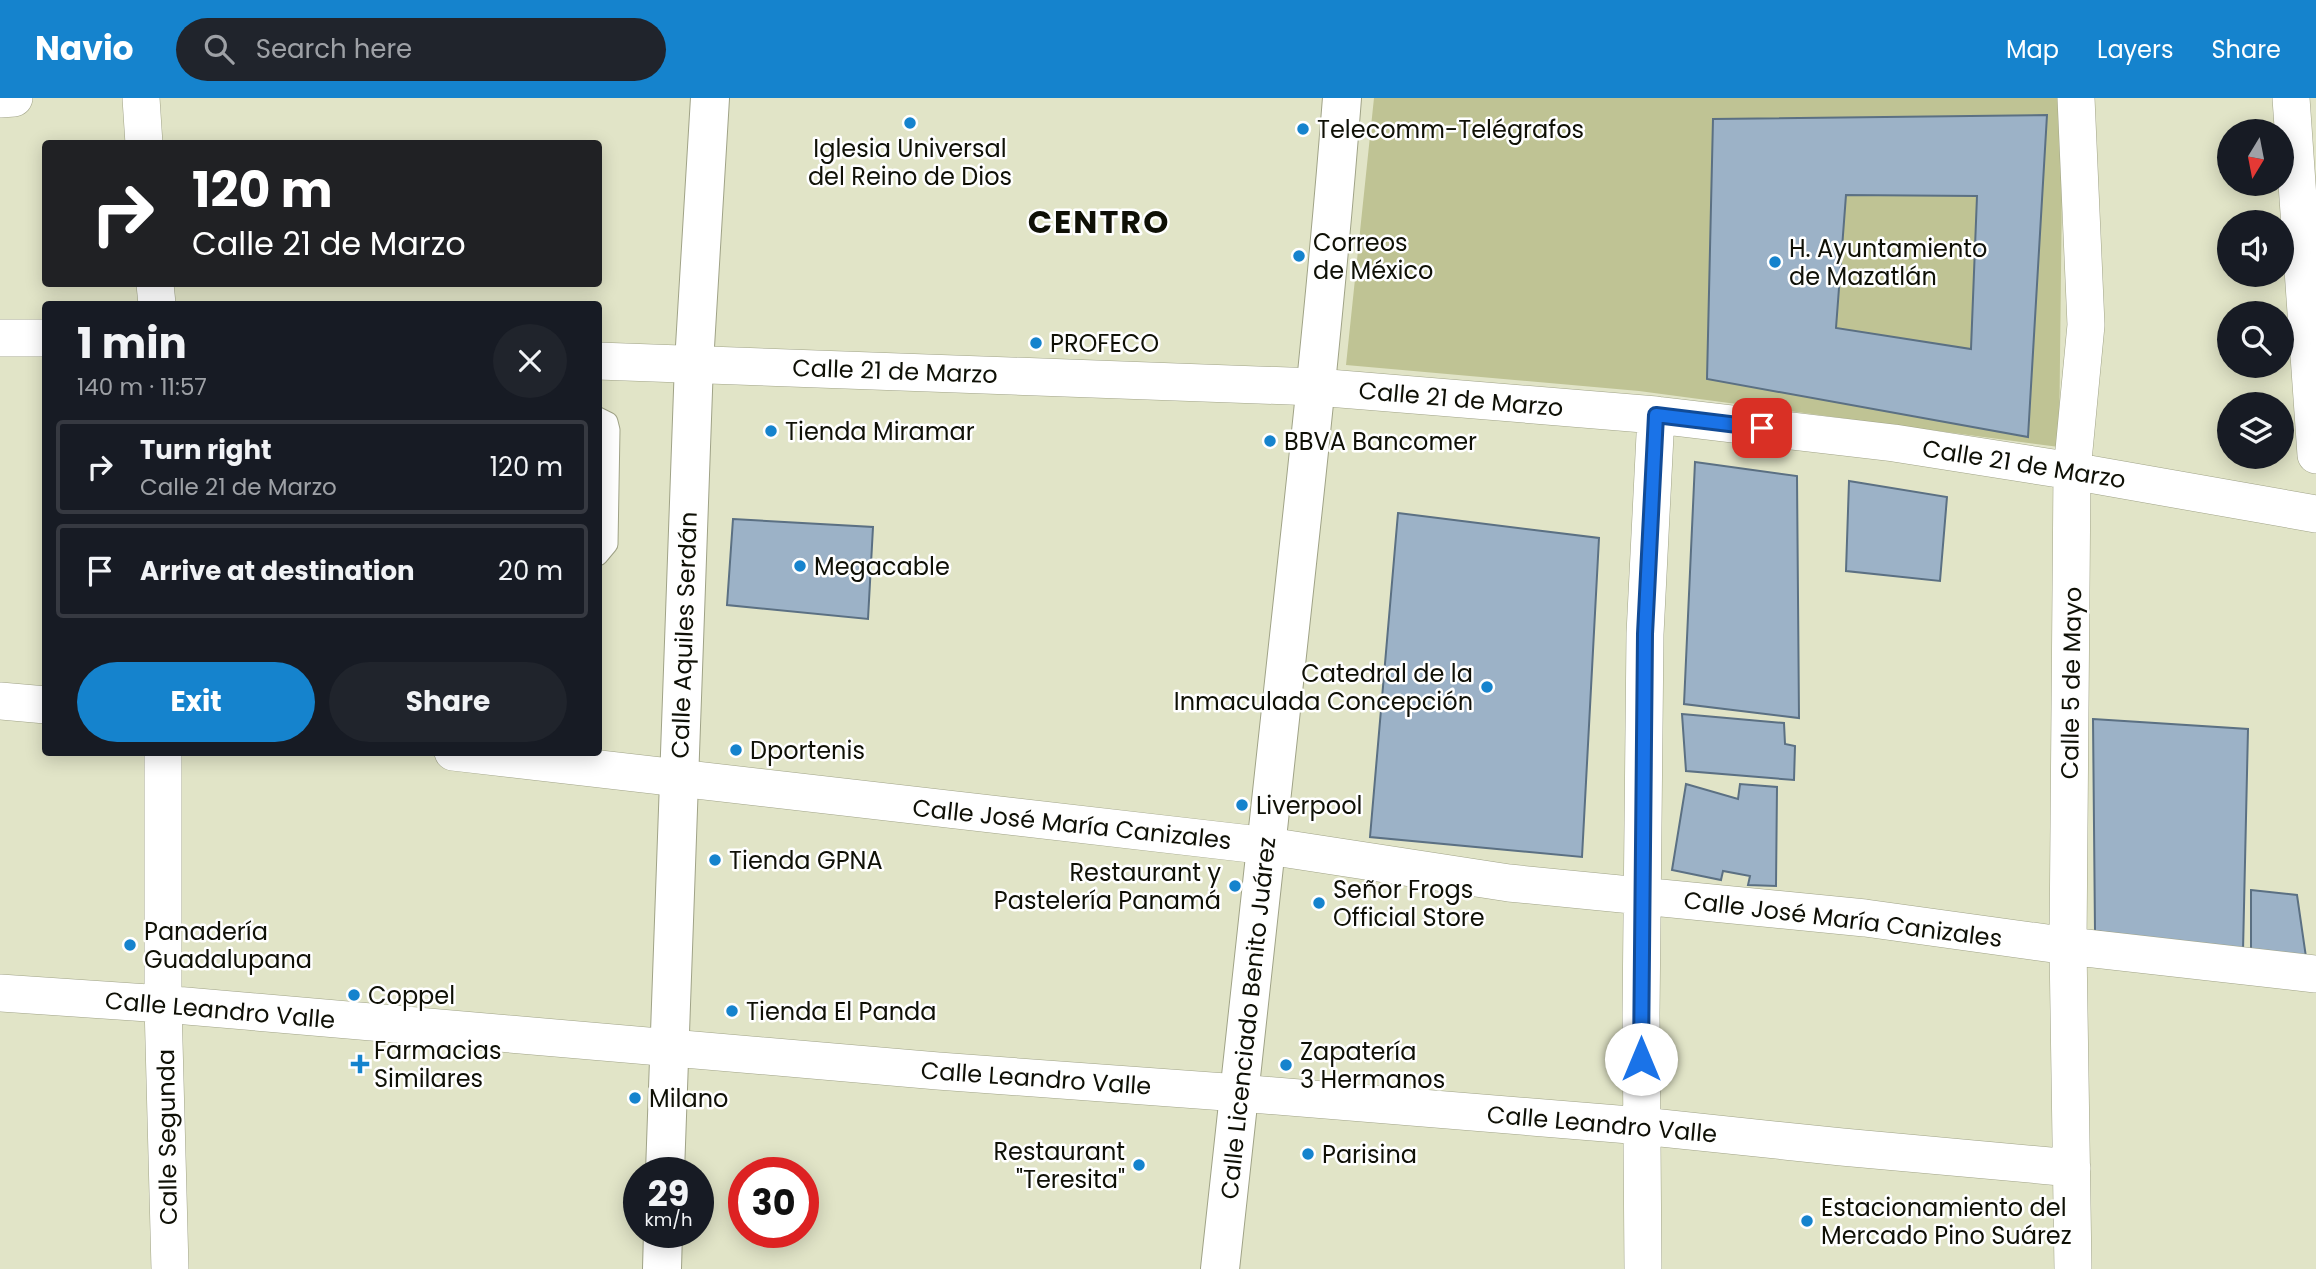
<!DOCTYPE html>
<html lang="en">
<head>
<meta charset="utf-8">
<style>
  body { margin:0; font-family:Poppins,sans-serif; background:#20242c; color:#f1f3f6; height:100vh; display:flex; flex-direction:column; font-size:26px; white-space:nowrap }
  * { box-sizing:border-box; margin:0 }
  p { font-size:23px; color:#9ea1a6 }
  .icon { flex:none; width:38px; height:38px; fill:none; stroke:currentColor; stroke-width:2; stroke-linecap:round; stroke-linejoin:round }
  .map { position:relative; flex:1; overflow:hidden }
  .side { position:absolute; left:42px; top:203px; width:560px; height:455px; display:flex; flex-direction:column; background:#171b24; border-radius:7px; box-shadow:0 4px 18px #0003 }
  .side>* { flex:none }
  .banner { position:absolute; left:42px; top:42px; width:560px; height:147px; border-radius:7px; box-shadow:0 4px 18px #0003; background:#202124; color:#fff; overflow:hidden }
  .needle { width:46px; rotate:190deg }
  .tools { position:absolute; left:2217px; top:21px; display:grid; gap:14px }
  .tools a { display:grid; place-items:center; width:77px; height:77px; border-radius:50%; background:#171b24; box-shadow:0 4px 18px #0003; font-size:35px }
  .speed { position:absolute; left:623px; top:1059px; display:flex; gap:14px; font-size:35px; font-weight:700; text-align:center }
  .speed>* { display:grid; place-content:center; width:91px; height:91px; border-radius:50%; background:#171b24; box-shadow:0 4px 18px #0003; line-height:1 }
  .speed small { font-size:18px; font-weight:400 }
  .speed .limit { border:10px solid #d22; background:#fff; color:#111 }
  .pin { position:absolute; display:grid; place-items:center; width:60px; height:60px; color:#fff; margin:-30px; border-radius:14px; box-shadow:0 4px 10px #0006 }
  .me { position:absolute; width:77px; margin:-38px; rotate:0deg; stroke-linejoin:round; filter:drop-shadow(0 0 5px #0008) }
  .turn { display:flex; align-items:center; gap:24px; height:147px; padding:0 35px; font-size:32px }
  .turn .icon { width:91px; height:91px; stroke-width:2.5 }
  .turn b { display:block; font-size:49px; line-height:60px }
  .round { display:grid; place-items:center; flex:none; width:74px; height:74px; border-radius:37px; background:#20242c }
  .summary { display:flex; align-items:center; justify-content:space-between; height:119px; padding:0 35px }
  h1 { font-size:42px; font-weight:700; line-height:52px }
  .cta { display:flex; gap:14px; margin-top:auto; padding:14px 35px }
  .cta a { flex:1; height:80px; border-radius:42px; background:#1583cd; color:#fff; font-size:28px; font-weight:700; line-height:80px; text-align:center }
  .cta a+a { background:#20242c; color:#f1f3f6 }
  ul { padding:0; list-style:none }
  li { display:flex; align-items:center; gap:21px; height:94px; margin:0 14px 10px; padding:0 21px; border:4px solid #363941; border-radius:7px }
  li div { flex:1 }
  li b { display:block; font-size:26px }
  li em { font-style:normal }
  header { display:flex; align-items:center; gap:42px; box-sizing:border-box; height:98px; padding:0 35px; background:#1583cd; color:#fff }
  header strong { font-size:33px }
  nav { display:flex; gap:38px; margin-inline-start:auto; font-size:24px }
  .search { width:490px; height:63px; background:#20242c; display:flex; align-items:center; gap:18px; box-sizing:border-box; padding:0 24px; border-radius:38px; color:#9ea1a6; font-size:26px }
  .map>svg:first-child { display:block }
</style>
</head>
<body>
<header>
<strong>Navio</strong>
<div class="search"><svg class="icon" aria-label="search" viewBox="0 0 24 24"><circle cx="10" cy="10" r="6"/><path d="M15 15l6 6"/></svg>Search here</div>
<nav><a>Map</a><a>Layers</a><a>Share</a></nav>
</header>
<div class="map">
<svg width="2316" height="1171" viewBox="0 0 2316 1171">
  <rect width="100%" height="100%" fill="#e1e4c7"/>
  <path fill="#bfc394" d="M1374,0H2063L2059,349L1639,293L1346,267Z"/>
  <path fill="#9cb2c7" stroke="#5b7083" stroke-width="2" fill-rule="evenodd" d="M2047,17L2028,339L1707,281L1713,21ZM1846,97L1977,98L1971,251L1836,230Z
    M1695,364L1797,378L1799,620L1684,606Z
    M1849,383L1947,399L1940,483L1846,473Z
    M1398,415L1599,440L1582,759L1370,739Z
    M733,421L873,429L868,521L727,507Z
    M1682,616L1784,625L1785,646L1795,648L1794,682L1686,673Z
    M2093,621L2248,631L2243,853L2095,833Z
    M1686,686L1738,701L1740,686L1777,689L1776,788L1748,787L1750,778L1723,773L1721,782L1672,772Z
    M2251,792L2297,797L2306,859L2251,851Z"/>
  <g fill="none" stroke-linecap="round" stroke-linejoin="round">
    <defs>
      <path id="lane" d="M598,319L608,324L610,332L608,446L598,458"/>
      <path id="street" d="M141,0L144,46
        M2291,0L2316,357
        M0,1L14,0
        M155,186L157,206
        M0,240H46
        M598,263L1316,289L1656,317L1894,345L2072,373L2316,416
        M0,603L46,607
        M163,654V906L170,1171
        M453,654L1268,748L1509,785L1865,820L2068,848L2316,876
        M0,895L163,906L938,973L1239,995L1642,1028L1842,1049L2072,1070
        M1643,1171L1641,916L1645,536L1656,317
        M2073,1171L2068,848L2072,373L2086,227L2076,0"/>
      <path id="secondary" d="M665,1074L694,265L710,0
        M662,1171L663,1134
        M1220,1171C1246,936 1273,701 1297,465C1314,310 1330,155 1342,0"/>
    </defs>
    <use href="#lane" stroke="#a0a387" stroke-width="21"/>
    <use href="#street" stroke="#a0a387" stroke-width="38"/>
    <use href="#secondary" stroke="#a0a387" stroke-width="40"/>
    <use href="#lane" stroke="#fff" stroke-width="19"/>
    <use href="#street" stroke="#fff" stroke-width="37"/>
    <use href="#secondary" stroke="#fff" stroke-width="38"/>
  </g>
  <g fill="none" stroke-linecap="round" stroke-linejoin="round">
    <defs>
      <path id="route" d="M1641,961L1645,536L1656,317L1762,330"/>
    </defs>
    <use href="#route" stroke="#114b97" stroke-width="18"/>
    <use href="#route" stroke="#1a73e8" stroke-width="12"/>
  </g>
  <g fill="#1583cd" stroke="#fff" stroke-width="2.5">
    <circle cx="910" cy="25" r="7"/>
    <circle cx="1303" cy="31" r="7"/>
    <circle cx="1299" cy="158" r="7"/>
    <circle cx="1775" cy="164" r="7"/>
    <circle cx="1036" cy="245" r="7"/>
    <circle cx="771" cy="333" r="7"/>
    <circle cx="1270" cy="343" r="7"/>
    <circle cx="800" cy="468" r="7"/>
    <circle cx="1487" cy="589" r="7"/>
    <circle cx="736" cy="652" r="7"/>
    <circle cx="1242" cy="707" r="7"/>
    <circle cx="715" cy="762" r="7"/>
    <circle cx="1235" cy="788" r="7"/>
    <circle cx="1319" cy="805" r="7"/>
    <circle cx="130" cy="847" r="7"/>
    <circle cx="354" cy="897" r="7"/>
    <circle cx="732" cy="913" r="7"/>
    <path d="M356.5 955.5h7v7h7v7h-7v7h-7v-7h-7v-7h7z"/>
    <circle cx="1286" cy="967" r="7"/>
    <circle cx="635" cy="1000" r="7"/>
    <circle cx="1308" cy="1056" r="7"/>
    <circle cx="1139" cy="1067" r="7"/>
    <circle cx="1807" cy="1123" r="7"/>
  </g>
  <g text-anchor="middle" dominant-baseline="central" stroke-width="5" stroke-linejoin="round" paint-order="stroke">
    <g font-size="24" fill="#0f1006" stroke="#fff" text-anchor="start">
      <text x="1317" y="31">Telecomm-Telégrafos</text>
      <text x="910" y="50" text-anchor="middle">Iglesia Universal<tspan x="910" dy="28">del Reino de Dios</tspan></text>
      <text x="1313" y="144">Correos<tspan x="1313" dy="28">de México</tspan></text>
      <text x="1789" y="150">H. Ayuntamiento<tspan x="1789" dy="28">de Mazatlán</tspan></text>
      <text x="1050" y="245">PROFECO</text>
      <text x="785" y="333">Tienda Miramar</text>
      <text x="1284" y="343">BBVA Bancomer</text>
      <text x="814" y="468">Megacable</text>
      <text x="1473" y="575" text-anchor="end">Catedral de la<tspan x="1473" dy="28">Inmaculada Concepción</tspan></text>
      <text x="750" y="652">Dportenis</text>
      <text x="1256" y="707">Liverpool</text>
      <text x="729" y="762">Tienda GPNA</text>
      <text x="1221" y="774" text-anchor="end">Restaurant y<tspan x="1221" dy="28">Pastelería Panamá</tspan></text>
      <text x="1333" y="791">Señor Frogs<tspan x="1333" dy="28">Official Store</tspan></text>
      <text x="144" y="833">Panadería<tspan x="144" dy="28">Guadalupana</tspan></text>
      <text x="368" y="897">Coppel</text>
      <text x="746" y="913">Tienda El Panda</text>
      <text x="374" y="952">Farmacias<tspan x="374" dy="28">Similares</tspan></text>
      <text x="1300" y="953">Zapatería<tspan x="1300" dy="28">3 Hermanos</tspan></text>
      <text x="649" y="1000">Milano</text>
      <text x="1125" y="1053" text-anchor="end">Restaurant<tspan x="1125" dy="28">"Teresita"</tspan></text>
      <text x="1322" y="1056">Parisina</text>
      <text x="1821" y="1109">Estacionamiento del<tspan x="1821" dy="28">Mercado Pino Suárez</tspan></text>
    </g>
    <g font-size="24" fill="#0f1006" stroke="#fff">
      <text transform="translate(895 273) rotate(2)">Calle 21 de Marzo</text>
      <text transform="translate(1461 301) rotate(5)">Calle 21 de Marzo</text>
      <text transform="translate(2024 366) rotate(9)">Calle 21 de Marzo</text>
      <text transform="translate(684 537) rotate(-88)">Calle Aquiles Serdán</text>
      <text transform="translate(2071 585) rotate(-89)">Calle 5 de Mayo</text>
      <text transform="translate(1072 726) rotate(6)">Calle José María Canizales</text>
      <text transform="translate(1843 821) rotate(7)">Calle José María Canizales</text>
      <text transform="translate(220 912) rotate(5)">Calle Leandro Valle</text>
      <text transform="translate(1248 920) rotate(-84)">Calle Licenciado Benito Juárez</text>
      <text transform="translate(1036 980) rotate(4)">Calle Leandro Valle</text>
      <text transform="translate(1602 1026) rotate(5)">Calle Leandro Valle</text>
      <text transform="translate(167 1039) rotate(-91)">Calle Segunda</text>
    </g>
    <g font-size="32" font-weight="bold" letter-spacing="2" fill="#0f1006" stroke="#fff">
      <text x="1099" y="123">CENTRO</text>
    </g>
  </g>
</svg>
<div class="tools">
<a><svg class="needle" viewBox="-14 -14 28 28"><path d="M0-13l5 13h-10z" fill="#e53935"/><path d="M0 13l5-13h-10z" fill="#9ea1a6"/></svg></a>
<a><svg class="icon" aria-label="sound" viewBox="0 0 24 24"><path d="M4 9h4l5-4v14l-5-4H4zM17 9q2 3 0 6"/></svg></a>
<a><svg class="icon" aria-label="search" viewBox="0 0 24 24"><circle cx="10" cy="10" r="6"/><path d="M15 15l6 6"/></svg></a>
<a><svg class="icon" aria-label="layers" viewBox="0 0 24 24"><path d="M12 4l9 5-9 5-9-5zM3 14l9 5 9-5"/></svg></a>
</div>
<div class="speed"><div>29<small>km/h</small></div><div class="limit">30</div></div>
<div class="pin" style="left:1762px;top:330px;background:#d93025"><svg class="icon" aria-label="arrive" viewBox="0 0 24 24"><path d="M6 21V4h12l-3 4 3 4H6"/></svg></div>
<svg class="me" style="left:1641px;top:961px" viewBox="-20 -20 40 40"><circle r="19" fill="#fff"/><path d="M0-13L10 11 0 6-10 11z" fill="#1a73e8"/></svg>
<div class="banner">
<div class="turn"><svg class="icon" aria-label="right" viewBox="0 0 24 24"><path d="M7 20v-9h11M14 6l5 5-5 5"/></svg><div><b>120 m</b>Calle 21 de Marzo</div></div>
</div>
<section class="side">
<div class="summary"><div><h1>1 min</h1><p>140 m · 11:57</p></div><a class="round"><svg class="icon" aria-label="close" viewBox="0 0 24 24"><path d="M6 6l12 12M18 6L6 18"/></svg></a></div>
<ul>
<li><svg class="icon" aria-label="right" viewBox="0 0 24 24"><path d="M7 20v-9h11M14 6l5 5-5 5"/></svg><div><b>Turn right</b><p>Calle 21 de Marzo</p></div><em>120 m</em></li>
<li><svg class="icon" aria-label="arrive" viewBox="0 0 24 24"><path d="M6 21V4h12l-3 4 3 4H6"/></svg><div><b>Arrive at destination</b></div><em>20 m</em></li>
</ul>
<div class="cta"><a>Exit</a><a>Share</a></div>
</section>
</div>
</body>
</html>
